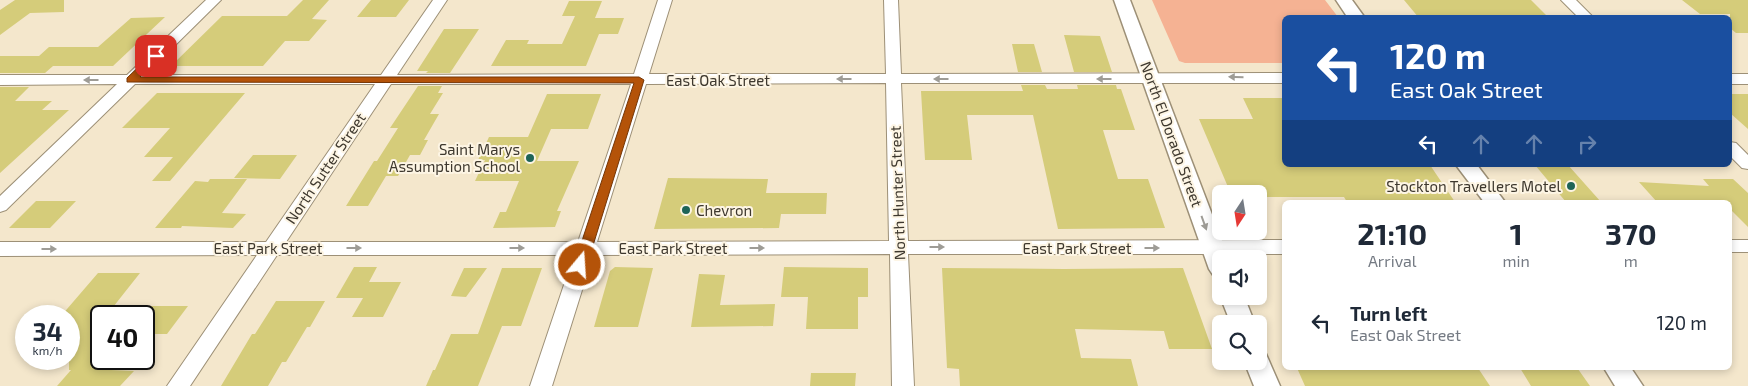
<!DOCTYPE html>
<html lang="en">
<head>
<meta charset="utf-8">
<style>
  body { margin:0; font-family:"Exo 2",sans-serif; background:#f6f6f7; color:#1f2937; height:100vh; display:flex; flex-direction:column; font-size:19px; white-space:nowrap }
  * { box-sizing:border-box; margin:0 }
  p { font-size:16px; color:#747a83 }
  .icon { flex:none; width:28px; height:28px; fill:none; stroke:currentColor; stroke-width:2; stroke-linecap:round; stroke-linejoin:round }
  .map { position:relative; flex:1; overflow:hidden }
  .side { position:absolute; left:1282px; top:200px; width:450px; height:170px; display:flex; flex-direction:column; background:#fff; border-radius:8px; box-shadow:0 2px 8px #0003 }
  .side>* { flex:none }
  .top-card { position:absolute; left:1282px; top:15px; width:450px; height:152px; border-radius:8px; box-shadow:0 2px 8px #0003; background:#1a4fa0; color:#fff; overflow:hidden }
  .needle { width:32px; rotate:192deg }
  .tools { position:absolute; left:1212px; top:185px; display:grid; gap:10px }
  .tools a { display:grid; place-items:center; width:55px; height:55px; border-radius:8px; background:#fff; box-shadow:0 2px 8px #0003; font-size:25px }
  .speed { position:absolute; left:15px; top:305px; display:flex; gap:10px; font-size:25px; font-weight:700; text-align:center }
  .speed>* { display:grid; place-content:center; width:65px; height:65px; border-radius:50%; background:#fff; box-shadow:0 2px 8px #0003; line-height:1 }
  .speed small { font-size:12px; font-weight:400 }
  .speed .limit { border:2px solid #111; border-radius:8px; background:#fff; color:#111 }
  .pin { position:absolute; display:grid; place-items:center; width:42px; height:42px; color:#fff; margin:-21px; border-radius:10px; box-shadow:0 2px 8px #0006 }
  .me { position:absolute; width:55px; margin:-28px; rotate:18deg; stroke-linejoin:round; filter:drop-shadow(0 0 4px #0008) }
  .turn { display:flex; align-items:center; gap:18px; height:105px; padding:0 25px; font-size:22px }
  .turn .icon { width:65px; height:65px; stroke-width:2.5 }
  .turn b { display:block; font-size:35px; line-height:42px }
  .lanes { display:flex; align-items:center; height:48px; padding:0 25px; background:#0003; justify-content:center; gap:25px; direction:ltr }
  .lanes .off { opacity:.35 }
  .eta { display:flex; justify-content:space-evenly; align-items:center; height:85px; text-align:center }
  .eta b { font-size:30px; font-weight:700; line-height:35px }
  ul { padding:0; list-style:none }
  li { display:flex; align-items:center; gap:15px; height:75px; padding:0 25px }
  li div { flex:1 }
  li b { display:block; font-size:19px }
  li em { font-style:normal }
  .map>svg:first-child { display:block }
</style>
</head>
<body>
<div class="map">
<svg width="1748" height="386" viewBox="0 0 1748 386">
  <rect width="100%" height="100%" fill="#f4e7cc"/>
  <path fill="#f5b293" d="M1152,0H1325L1338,17L1285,18V63H1185L1179,61Z"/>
  <path fill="#d5cc7a" d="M15,0H64V12L30,13L0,35V10Z
    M303,0H329L312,19L327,20L309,41H285L263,66H171L222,16H287Z
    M371,0H409L396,17H357Z
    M1404,0H1531L1549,18H1419Z
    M1682,0H1748V33H1736L1730,28V14H1700Z
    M569,1H602L595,18H624L618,34H599L586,66H491L506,40H529L527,44H562L575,16H562Z
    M165,17L113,66H53L45,73H0V56H39L49,47H98L131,18Z
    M444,29H479L450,73H426L428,71H417Z
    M1064,35L1100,36L1112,72H1074Z
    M1012,44H1034L1042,72H1018Z
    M1021,85H1045L1047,89H1078L1077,85H1116L1117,89H1121L1135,130H1103L1118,179H1148L1165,228L1058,229L1033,115H967L972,160H925L921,91H1023Z
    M418,86H442L438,93H443L430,114H439L424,140H428L420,155H410L398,176H386L368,206H346L374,161H377L398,128H390Z
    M0,87H29L15,101H52L42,110H69L0,173Z
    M157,93H245L170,181H152L173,157H144L170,128H122Z
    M547,94H601L588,129H551L537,161H579L557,211H561L555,227L493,228L500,212H506L519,181H475L485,160H478L489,137H528Z
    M1730,94H1748V129L1730,113Z
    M1243,98H1285V165H1430L1455,202H1347L1344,197H1259V194H1231L1199,119H1253Z
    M253,155H297L280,179L234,178Z
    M1535,165H1568L1601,202H1566Z
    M668,178L768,179L766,193H827L826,214H781L779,228L654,229Z
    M210,179H247L222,213L246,214L233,228L182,226L181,228H155L195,181L208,182Z
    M1703,179H1733L1748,193V227L1730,209V202H1657L1639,182L1709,186Z
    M36,201H76L50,228H9Z
    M354,267H377L369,282H401L383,317H352L363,298H336Z
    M615,267L653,268L638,327H594L610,271Z
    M784,267L868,268V297H858V329H806L808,297H781Z
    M464,268H487L466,297L451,296Z
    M502,268H542L521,326H502L478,386H426L433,370H435L451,334H478Z
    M942,268L1064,269L1183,268L1212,349H1169L1164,331L1075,329L1081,358L1131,359L1138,386H960L959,369L947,368Z
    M98,273H140L106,316H101V359H120L111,370L134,371L120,386H57L71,370H69V316H61Z
    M699,274L725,275L720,305L775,304L773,326L691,327Z
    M276,301H325L310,327H307L286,362H282L268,386H221L252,334H255Z
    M144,306H188L167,334H144Z
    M1297,368H1478L1490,386H1305Z
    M1520,368L1578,369L1590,386H1531Z
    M811,373H856L855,386H810Z"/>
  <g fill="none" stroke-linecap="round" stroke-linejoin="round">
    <defs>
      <path id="minor" d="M206,0H221L145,75H381L433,0H447L397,75L634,74L658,0H672L649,74H886L884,0H898L901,74L1285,73V83H901L908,241L1285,240V254H908L914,386H892L890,254L593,255L552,386H530L574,255H277L190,386H167L257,255L0,256V242H266L375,84H135L6,210L0,212V196L117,84L0,85V75H127ZM886,83L889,241L597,242L646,84ZM391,84H631L578,242H286Z
        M1561,0H1576L1594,18H1579Z
        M1730,74H1748V84H1730Z
        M1730,142L1736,143L1748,155V169L1742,168L1730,156Z
        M1730,240H1748V252H1730Z"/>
      <path id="major" d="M1114,0H1130L1229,259H1221V277L1213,275L1209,269Z
        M1336,0H1352L1365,18H1348Z
        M1456,165H1477L1505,202H1484Z
        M1221,294V296H1244L1255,324H1231L1220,296Z
        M1259,351L1266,354L1280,386H1254L1244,361H1259Z
        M1604,368H1631L1643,386H1615Z"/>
    </defs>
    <use href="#minor" stroke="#9d9077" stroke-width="2"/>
    <use href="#major" stroke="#9d9077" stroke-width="3"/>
    <use href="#minor" fill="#fff" fill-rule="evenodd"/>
    <use href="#major" fill="#fff" fill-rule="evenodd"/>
  </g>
  <defs><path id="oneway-solid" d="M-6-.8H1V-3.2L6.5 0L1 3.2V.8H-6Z" transform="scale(1.25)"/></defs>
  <g fill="#9e9c96">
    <use href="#oneway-solid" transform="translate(1236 77) rotate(-179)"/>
    <use href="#oneway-solid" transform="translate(844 79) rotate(180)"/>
    <use href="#oneway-solid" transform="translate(941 79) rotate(180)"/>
    <use href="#oneway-solid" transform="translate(1104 79) rotate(180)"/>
    <use href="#oneway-solid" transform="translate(91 80) rotate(-180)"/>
    <use href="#oneway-solid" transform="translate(1204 223) rotate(70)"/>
    <use href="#oneway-solid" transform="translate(937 247)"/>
    <use href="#oneway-solid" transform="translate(354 248)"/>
    <use href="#oneway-solid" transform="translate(517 248)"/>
    <use href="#oneway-solid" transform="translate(757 248)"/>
    <use href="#oneway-solid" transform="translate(1152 248)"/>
    <use href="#oneway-solid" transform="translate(49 249)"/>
  </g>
  <path fill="#b45309" stroke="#753606" d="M152,54H159L160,56L140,77H639L644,80L587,265L580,269L574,265L634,83L127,82V78Z"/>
  <g fill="#1e6457" stroke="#fdf5e4" stroke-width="2">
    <circle cx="530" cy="158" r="5"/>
    <circle cx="1571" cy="186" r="5"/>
    <circle cx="686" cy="210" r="5"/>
  </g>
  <g text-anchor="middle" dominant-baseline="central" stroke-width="4" stroke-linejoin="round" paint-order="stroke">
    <g font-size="15" fill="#3e382e" stroke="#fdf5e4">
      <text x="718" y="80">East Oak Street</text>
      <text transform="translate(1172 134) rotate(70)">North El Dorado Street</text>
      <text transform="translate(325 168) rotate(-56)">North Sutter Street</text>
      <text transform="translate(897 193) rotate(-92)">North Hunter Street</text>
      <text x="268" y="248">East Park Street</text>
      <text x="673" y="248">East Park Street</text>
      <text x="1077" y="248">East Park Street</text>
    </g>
    <g font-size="15" fill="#3e382e" stroke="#fdf5e4" text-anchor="end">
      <text x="520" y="149">Saint Marys<tspan x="520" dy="17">Assumption School</tspan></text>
      <text x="1561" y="186">Stockton Travellers Motel</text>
      <text x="696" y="210" text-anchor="start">Chevron</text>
    </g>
  </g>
</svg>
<div class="tools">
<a><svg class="needle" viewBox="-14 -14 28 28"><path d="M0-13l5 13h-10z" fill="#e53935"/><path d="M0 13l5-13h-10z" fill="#747a83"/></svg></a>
<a><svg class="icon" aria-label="sound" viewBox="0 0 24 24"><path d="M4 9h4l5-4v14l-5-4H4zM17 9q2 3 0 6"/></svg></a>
<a><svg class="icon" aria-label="search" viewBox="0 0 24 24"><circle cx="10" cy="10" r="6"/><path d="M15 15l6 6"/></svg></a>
</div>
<div class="speed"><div>34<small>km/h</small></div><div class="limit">40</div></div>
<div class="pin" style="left:156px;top:56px;background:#d93025"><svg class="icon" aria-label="arrive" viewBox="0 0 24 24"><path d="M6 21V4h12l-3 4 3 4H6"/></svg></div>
<svg class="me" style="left:580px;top:265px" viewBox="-20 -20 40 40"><circle r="17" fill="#b45309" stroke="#fff" stroke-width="3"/><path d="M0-11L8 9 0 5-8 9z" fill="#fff"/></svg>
<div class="top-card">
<div class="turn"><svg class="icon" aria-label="left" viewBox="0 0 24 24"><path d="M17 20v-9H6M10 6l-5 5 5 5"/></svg><div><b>120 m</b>East Oak Street</div></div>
<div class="lanes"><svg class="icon" aria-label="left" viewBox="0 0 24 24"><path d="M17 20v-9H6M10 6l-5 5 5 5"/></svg><svg class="icon off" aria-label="ahead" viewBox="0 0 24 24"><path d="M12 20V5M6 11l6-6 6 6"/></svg><svg class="icon off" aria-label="ahead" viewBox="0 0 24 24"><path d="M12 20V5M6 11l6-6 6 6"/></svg><svg class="icon off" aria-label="right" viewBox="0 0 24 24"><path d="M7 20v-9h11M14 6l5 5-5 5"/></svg></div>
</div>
<section class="side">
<div class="eta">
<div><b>21:10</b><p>Arrival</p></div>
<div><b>1</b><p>min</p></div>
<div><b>370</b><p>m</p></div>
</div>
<ul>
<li><svg class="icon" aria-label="left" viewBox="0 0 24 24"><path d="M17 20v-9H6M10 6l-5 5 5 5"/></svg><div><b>Turn left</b><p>East Oak Street</p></div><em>120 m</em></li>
</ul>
</section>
</div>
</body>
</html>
